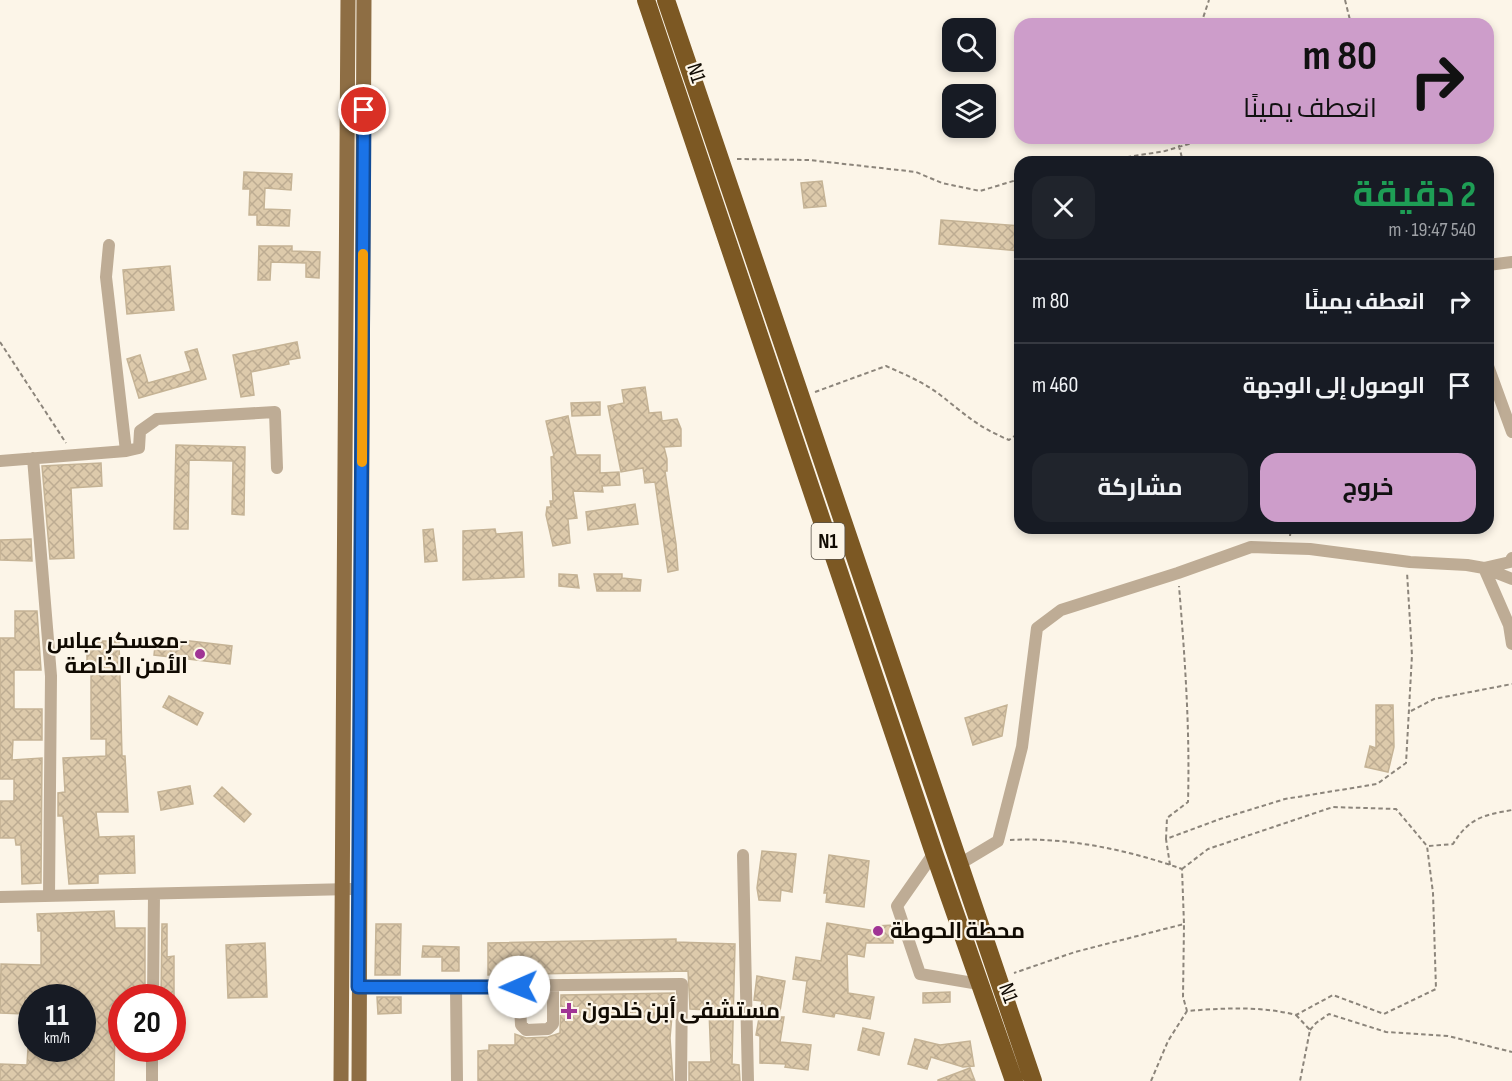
<!DOCTYPE html>
<html lang="ar">
<head>
<meta charset="utf-8">
<style>
  body { margin:0; font-family:"Sofia Sans Condensed",Cairo,sans-serif; background:#20242c; color:#f1f3f6; direction:rtl; height:100vh; display:flex; flex-direction:column; font-size:22px; white-space:nowrap }
  * { box-sizing:border-box; margin:0 }
  p { font-size:20px; color:#9ea1a6 }
  .icon { flex:none; width:33px; height:33px; fill:none; stroke:currentColor; stroke-width:2; stroke-linecap:round; stroke-linejoin:round }
  .map { position:relative; flex:1; overflow:hidden; direction:ltr }
  .drawer { position:absolute; left:1014px; top:156px; width:480px; height:378px; display:flex; flex-direction:column; background:#171b24; border-radius:18px; box-shadow:0 3px 9px #0003; direction:rtl }
  .drawer>* { flex:none }
  .banner { position:absolute; left:1014px; top:18px; width:480px; height:126px; border-radius:18px; box-shadow:0 3px 9px #0003; direction:rtl; background:#cd9dca; color:#111; overflow:hidden }
  .buttons { position:absolute; left:942px; top:18px; display:grid; gap:12px }
  .buttons a { display:grid; place-items:center; width:54px; height:54px; border-radius:12px; background:#171b24; box-shadow:0 3px 9px #0003; font-size:30px }
  .speed { position:absolute; left:18px; top:984px; display:flex; gap:12px; font-size:30px; font-weight:700; text-align:center }
  .speed>* { display:grid; place-content:center; width:78px; height:78px; border-radius:50%; background:#171b24; box-shadow:0 3px 9px #0003; line-height:1 }
  .speed small { font-size:15px; font-weight:400 }
  .speed .limit { border:9px solid #d22; background:#fff; color:#111 }
  .pin { position:absolute; display:grid; place-items:center; width:51px; height:51px; color:#fff; margin:-26px; border:3px solid #fff; border-radius:50%; box-shadow:0 2px 6px #0007 }
  .me { position:absolute; width:66px; margin:-33px; rotate:269deg; stroke-linejoin:round; filter:drop-shadow(0 0 4px #0008) }
  .turn { display:flex; align-items:center; gap:21px; height:126px; padding:0 18px; font-size:27px }
  .turn .icon { width:78px; height:78px; stroke-width:2.5 }
  .turn b { display:block; font-size:42px; line-height:51px }
  .round { display:grid; place-items:center; flex:none; width:63px; height:63px; border-radius:18px; background:#20242c }
  .headline { display:flex; align-items:center; justify-content:space-between; height:102px; padding:0 18px }
  h1 { font-size:36px; font-weight:700; line-height:45px; color:#1e9e55 }
  .button { display:flex; gap:12px; margin-top:auto; padding:12px 18px }
  .button a { flex:1; height:69px; border-radius:18px; background:#cd9dca; color:#111; font-size:24px; font-weight:700; line-height:69px; text-align:center }
  .button a+a { background:#20242c; color:#f1f3f6 }
  ul { padding:0; list-style:none }
  li { display:flex; align-items:center; gap:18px; height:84px; padding:0 18px; border-top:2px solid #363941 }
  li div { flex:1 }
  li b { display:block; font-size:22px }
  li em { font-style:normal }
  .map>svg:first-child { display:block }
</style>
</head>
<body>
<div class="map">
<svg width="1512" height="1081" viewBox="0 0 1512 1081">
  <defs>
    <pattern id="building-cross-hatch" width="8" height="8" patternUnits="userSpaceOnUse" patternTransform="scale(1.5)"><rect width="8" height="8" fill="#ddcaab"/><path d="M0 0l8 8M0 8l8-8" fill="none" stroke="#bdac92"/></pattern>
  </defs>
  <rect width="100%" height="100%" fill="#fcf5e8"/>
  <path fill="url(#building-cross-hatch)" stroke="#c5b395" stroke-width="1.5" d="M244,172L292,174L291,190L265,188L264,209L290,210L289,226L257,225V215H249L250,189H243Z
    M822,181L826,206L804,208L801,183Z
    M941,220L1020,226V251L939,244Z
    M259,246H292V251L320,252L319,278L306,277V263L271,262L270,280H258Z
    M170,266L174,310L127,314L123,270Z
    M297,342L300,358L288,360L289,364L251,372L254,395L241,397L233,355Z
    M197,349L206,379L139,398L127,359L140,355L148,383L191,371L185,352Z
    M645,387L649,413L661,412L662,421L677,419L681,429V446L664,447L667,459V471H665L676,544L678,570L668,572L655,482L645,483L643,468L621,472L608,406L624,403L622,390Z
    M600,402V415L572,416L571,403Z
    M568,416L576,455H600V473L619,472L620,485L602,486L603,492L573,491L577,518L568,519L570,543L553,546L546,515L547,507H551L550,501H553L551,457L554,456L546,421Z
    M176,445L245,447L244,515L232,514L233,461L189,460L188,529H174Z
    M101,463L102,486L71,488L74,558L50,559L42,466Z
    M635,504L638,524L588,530L586,512Z
    M433,529L437,561L425,562L423,530Z
    M495,529L496,534L522,532L524,577L463,580V531Z
    M31,539L32,561L0,560V540Z
    M559,574L577,575L579,588L559,586Z
    M594,574H622V578L641,580L640,591H597Z
    M15,611H37L41,670H14V709H42V740H13L12,760L42,758L41,883L22,884L21,845H16L15,838H0V801H14V779H0V638H15Z
    M156,637L232,646L230,664L154,655Z
    M87,641H119L122,756H125L128,812H96L99,837L134,836L135,873L98,874V883L69,884L63,816H58V793L65,792L63,758L106,756V739H91V667H87Z
    M169,696L203,713L197,725L163,707Z
    M1007,705L1002,736L973,745L965,718Z
    M1376,705H1393L1394,747L1388,772L1365,767L1370,746L1376,748Z
    M190,786L193,804L161,810L158,792Z
    M222,787L251,814L244,822L214,796Z
    M762,851L796,854L792,892L781,890L780,901L759,900L757,888Z
    M829,855L869,861L864,907L826,902L827,893H824Z
    M114,911L115,928H145V998H122V1020H115L114,1081H0V1064L27,1065L28,1048H82V998H25V1014L0,1013L1,964L41,965V931H38L37,914Z
    M827,923L876,931V926L893,925V943H866L864,957L847,954L848,993L874,997L870,1019L835,1013L834,1017L803,1012L807,981L793,979L796,957L821,961Z
    M162,924H167V957L174,956V998H161Z
    M376,924H401L400,975H375Z
    M676,939V942L735,944L732,1064L739,1065L740,1081H689V1062H711L709,1010L690,1009L688,971L488,975V943Z
    M265,943L267,997L228,998L226,945Z
    M423,946L459,947V971H442V957H422Z
    M757,976L785,981L779,1017H784L780,1042L811,1045L808,1070L785,1067L786,1064L760,1063V1036L756,1035L762,1001L754,1000Z
    M950,992V1002L923,1003V993Z
    M674,993L670,1038L673,1081H478V1051L489,1050V1045H515V1034L526,1038L548,1037L560,1033L561,995Z
    M377,997H401V1013L378,1014Z
    M863,1028L884,1033L879,1055L858,1050Z
    M915,1039L940,1045L970,1041L974,1066L963,1067L931,1057L927,1069L908,1064Z
    M970,1068L975,1081H938V1080Z"/>
  <g fill="none" stroke-linecap="round" stroke-linejoin="round">
    <path stroke="#8c857b" stroke-width="2" stroke-dasharray="4.5 3" stroke-linecap="butt" d="M1345,0L1351,24
      M1201,24L1209,0
      M1177,138L1183,162
      M737,159L809,160L916,172L942,183L980,191L1020,179
      M1097,162L1165,151L1209,138
      M0,342L66,443
      M815,392L886,366C904,374 923,382 939,394C966,415 976,426 1009,440L1020,432
      M1290,536L1291,528
      M1411,711L1434,699L1512,684
      M1166,839L1167,818L1188,802C1190,729 1185,659 1179,586
      M1010,840C1067,837 1129,850 1182,869L1184,924L1075,952L1014,973
      M1429,846L1453,844C1469,818 1483,815 1512,810
      M1170,865L1166,839L1220,819L1285,799L1377,784L1406,763L1412,655L1407,572
      M1182,869L1208,849L1333,807L1396,809L1427,846L1433,893L1436,989L1384,1014L1333,995L1296,1015C1262,1006 1223,1008 1187,1011L1183,997L1184,924
      M1296,1015L1310,1030L1300,1081
      M1310,1030L1316,1023L1329,1014L1386,1032L1448,1036L1512,1052
      M1151,1081L1168,1041L1187,1011"/>
    <path stroke="#beac95" stroke-width="12" d="M1488,265L1512,262
      M1488,366L1512,432
      M126,451L139,448L140,431L157,419L275,412L277,468
      M33,458L51,676L49,896
      M0,461L126,451L106,277L109,245
      M1484,568L1509,625L1512,644
      M1484,568L1510,562L1512,558
      M934,853L897,906L920,974L979,984
      M743,855L748,1081
      M958,865L998,841L1022,747L1037,628L1061,610L1178,573L1251,547L1310,549L1410,562L1467,565L1484,568L1512,579
      M0,897L351,889
      M358,987L682,984L681,1081
      M456,987L457,1081
      M519,987L521,1025L526,1030L548,1029L553,1024V986
      M153,998L154,895
      M152,1081V1048"/>
    <path stroke="#8e6e44" stroke-width="15" d="M341,1081L348,0
      M359,1081L364,0"/>
    <path stroke="#7c5823" stroke-width="18" d="M646,0L934,853L1014,1081
      M666,0L1033,1081"/>
  </g>
  <g fill="none" stroke-linecap="round" stroke-linejoin="round">
    <defs>
      <path id="route" d="M364,110L358,987H519"/>
    </defs>
    <use href="#route" stroke="#114b97" stroke-width="15"/>
    <use href="#route" stroke="#1a73e8" stroke-width="10"/>
    <path stroke="#f59e0b" stroke-width="10" d="M362,462L363,254"/>
  </g>
  <g fill="#a03495" stroke="#fcf5e8" stroke-width="2">
    <circle cx="200" cy="654" r="6"/>
    <circle cx="878" cy="931" r="6"/>
    <path d="M566 1002h6v6h6v6h-6v6h-6v-6h-6v-6h6z"/>
  </g>
  <g text-anchor="middle" dominant-baseline="central" stroke-width="4.5" stroke-linejoin="round" paint-order="stroke">
    <rect fill="#fcf5e8" stroke="#575047" stroke-width="1.5" x="811.5" y="523" width="33" height="36" rx="4.5"/>
    <g font-size="21" font-weight="bold" fill="#100a02">
      <text x="828" y="541">N1</text>
    </g>
    <g font-size="22" fill="#100a02" stroke="#fcf5e8">
      <text transform="translate(696 73) rotate(72)">N1</text>
      <text transform="translate(1008 993) rotate(70)">N1</text>
    </g>
    <g font-size="22" font-weight="bold" fill="#100a02" stroke="#fcf5e8" text-anchor="start">
      <text x="188" y="641" text-anchor="end">معسكر عباس-<tspan x="188" dy="25">الأمن الخاصة</tspan></text>
      <text x="890" y="931">محطة الحوطة</text>
      <text x="582" y="1011">مستشفى أبن خلدون</text>
    </g>
  </g>
</svg>
<div class="buttons">
<a><svg class="icon" aria-label="search" viewBox="0 0 24 24"><circle cx="10" cy="10" r="6"/><path d="M15 15l6 6"/></svg></a>
<a><svg class="icon" aria-label="layers" viewBox="0 0 24 24"><path d="M12 4l9 5-9 5-9-5zM3 14l9 5 9-5"/></svg></a>
</div>
<div class="speed"><div>11<small>km/h</small></div><div class="limit">20</div></div>
<div class="pin" style="left:364px;top:110px;background:#d93025"><svg class="icon" aria-label="arrive" viewBox="0 0 24 24"><path d="M6 21V4h12l-3 4 3 4H6"/></svg></div>
<svg class="me" style="left:519px;top:987px" viewBox="-20 -20 40 40"><circle r="19" fill="#fff"/><path d="M0-13L10 11 0 6-10 11z" fill="#1a73e8"/></svg>
<div class="banner">
<div class="turn"><svg class="icon" aria-label="right" viewBox="0 0 24 24"><path d="M7 20v-9h11M14 6l5 5-5 5"/></svg><div><b>80 m</b>انعطف يمينًا</div></div>
</div>
<section class="drawer">
<div class="headline"><div><h1>2 دقيقة</h1><p>540 m · 19:47</p></div><a class="round"><svg class="icon" aria-label="close" viewBox="0 0 24 24"><path d="M6 6l12 12M18 6L6 18"/></svg></a></div>
<ul>
<li><svg class="icon" aria-label="right" viewBox="0 0 24 24"><path d="M7 20v-9h11M14 6l5 5-5 5"/></svg><div><b>انعطف يمينًا</b></div><em>80 m</em></li>
<li><svg class="icon" aria-label="arrive" viewBox="0 0 24 24"><path d="M6 21V4h12l-3 4 3 4H6"/></svg><div><b>الوصول إلى الوجهة</b></div><em>460 m</em></li>
</ul>
<div class="button"><a>خروج</a><a>مشاركة</a></div>
</section>
</div>
</body>
</html>
